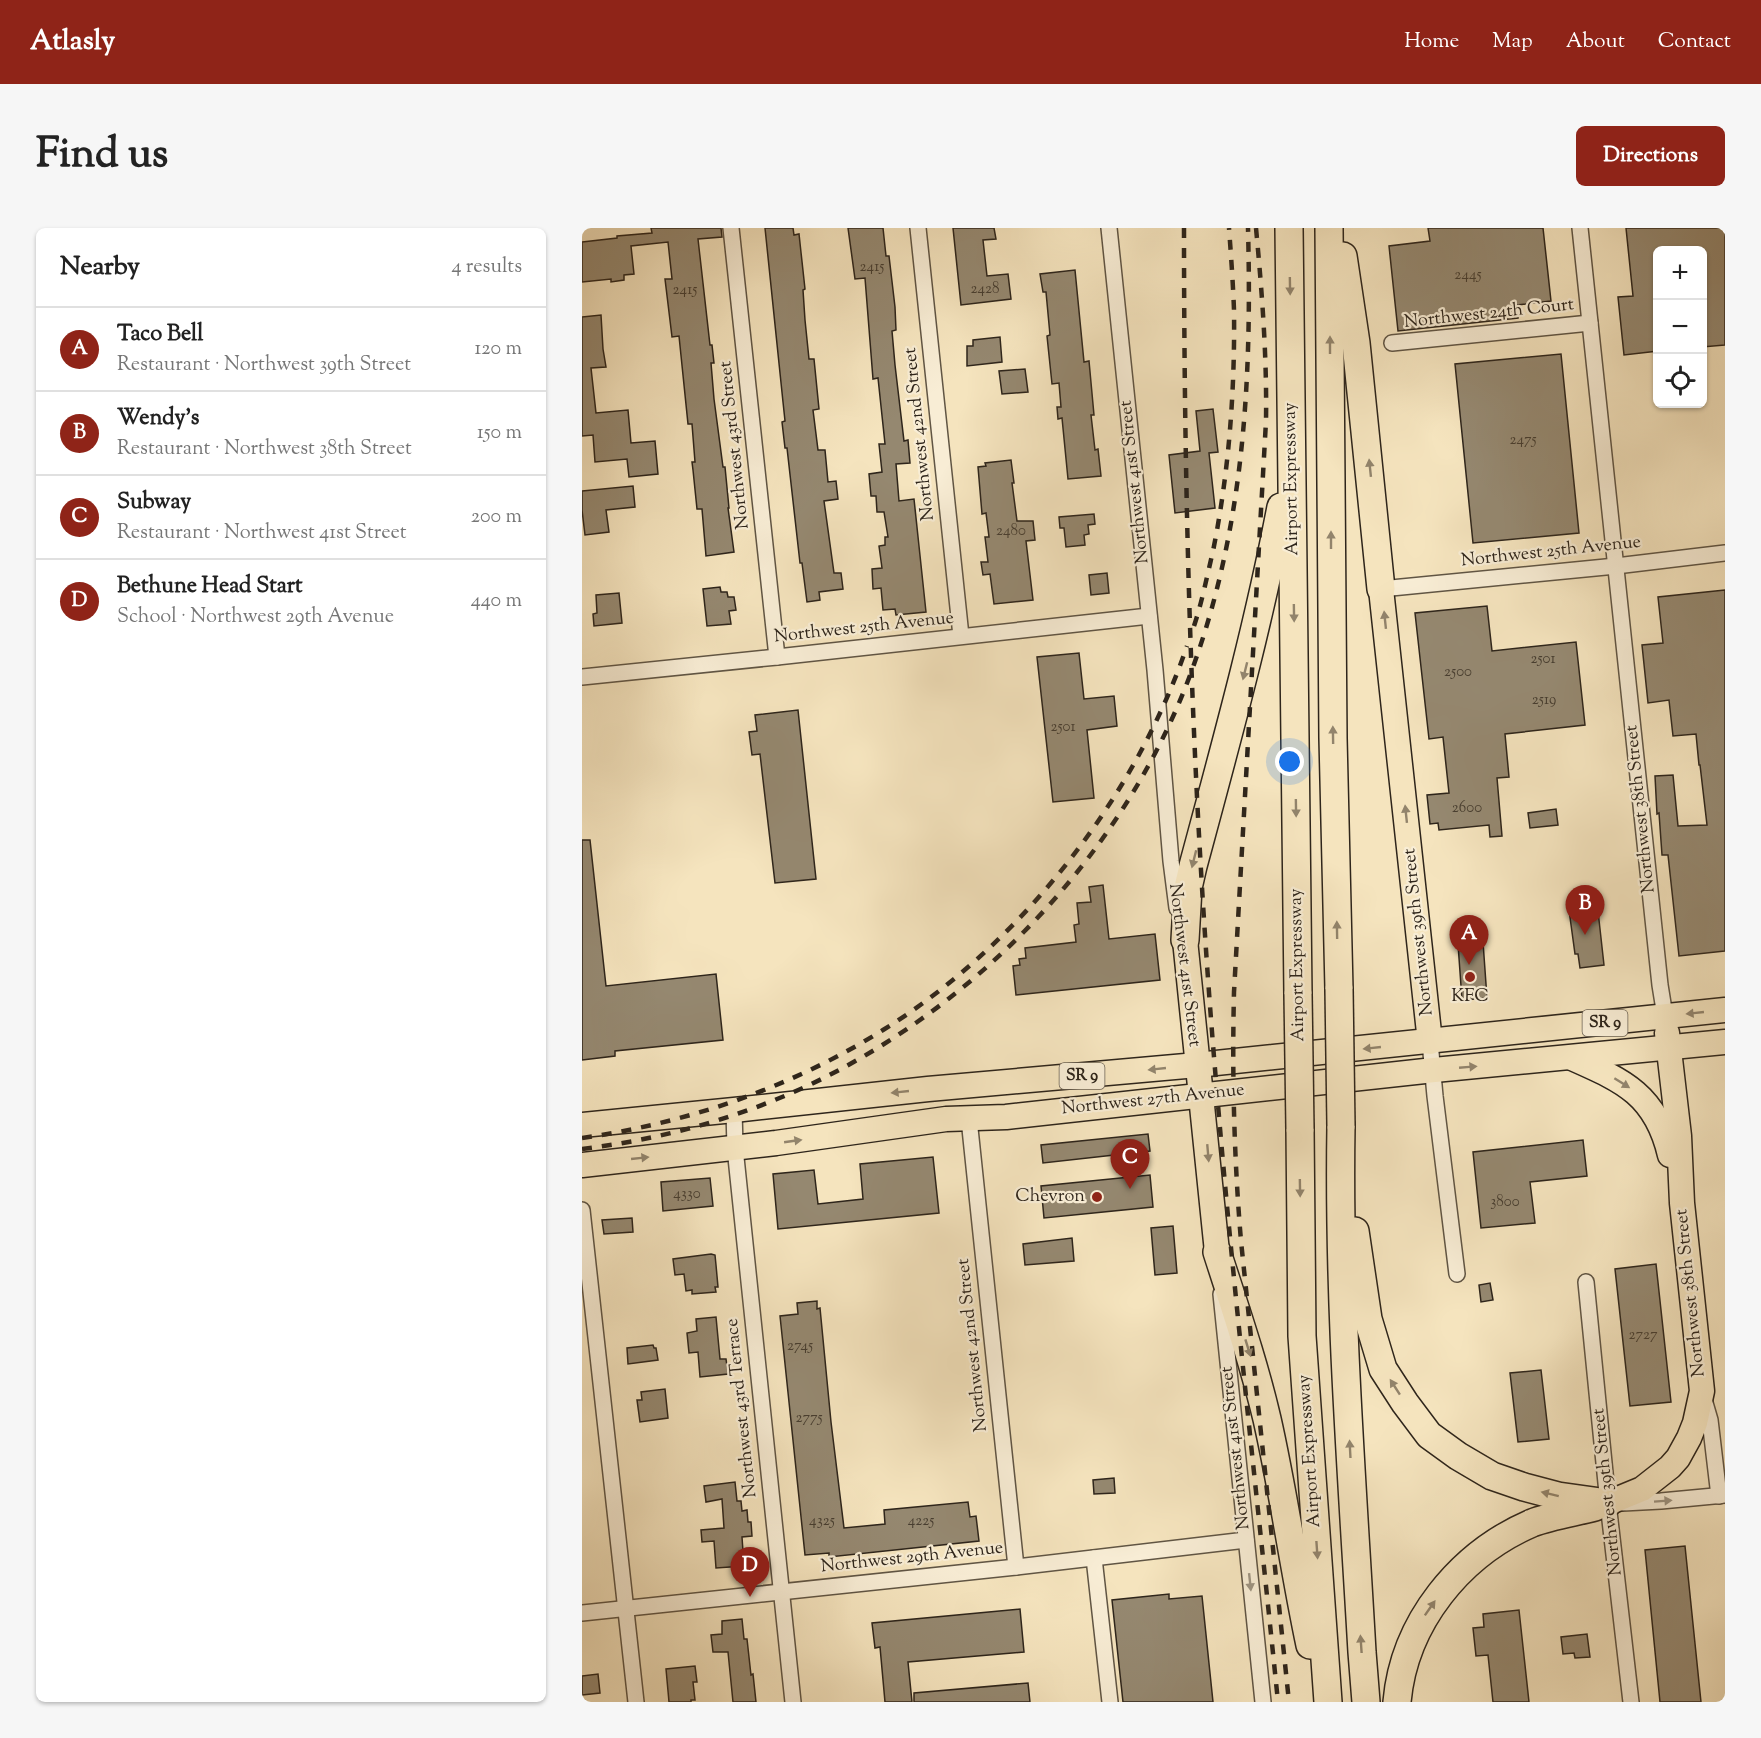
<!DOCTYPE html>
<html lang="en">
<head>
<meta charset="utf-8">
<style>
  :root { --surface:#fff; --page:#f6f6f6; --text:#222; --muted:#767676; --line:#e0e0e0; --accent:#8f2418 }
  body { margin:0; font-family:"Sorts Mill Goudy",serif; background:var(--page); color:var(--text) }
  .controls { position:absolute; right:18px; top:18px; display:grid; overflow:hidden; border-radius:9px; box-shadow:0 2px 4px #0004 }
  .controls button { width:54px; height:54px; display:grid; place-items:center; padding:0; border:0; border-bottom:2px solid var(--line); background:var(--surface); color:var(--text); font:30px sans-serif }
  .you { position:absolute; left:708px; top:534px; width:21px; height:21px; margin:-15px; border:4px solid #fff; border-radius:50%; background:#1a73e8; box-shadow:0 0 0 9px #1a73e833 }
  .badge { display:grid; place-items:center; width:39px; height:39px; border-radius:50%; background:var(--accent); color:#fff; font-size:20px; font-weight:700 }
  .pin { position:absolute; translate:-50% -50px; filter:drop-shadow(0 2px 3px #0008) }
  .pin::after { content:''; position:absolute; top:32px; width:21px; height:18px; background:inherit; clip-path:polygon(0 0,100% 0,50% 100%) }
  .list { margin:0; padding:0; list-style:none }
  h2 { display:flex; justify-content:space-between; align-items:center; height:78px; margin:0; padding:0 24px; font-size:26px }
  h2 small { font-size:20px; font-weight:400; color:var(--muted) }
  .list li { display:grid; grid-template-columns:39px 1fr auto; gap:18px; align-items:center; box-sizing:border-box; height:84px; padding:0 24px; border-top:2px solid var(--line) }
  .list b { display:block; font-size:22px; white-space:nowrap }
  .list p { margin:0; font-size:20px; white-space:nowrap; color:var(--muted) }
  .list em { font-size:20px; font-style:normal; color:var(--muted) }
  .icon { flex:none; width:33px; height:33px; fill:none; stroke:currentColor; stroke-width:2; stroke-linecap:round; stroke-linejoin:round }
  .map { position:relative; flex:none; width:1143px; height:1474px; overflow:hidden; border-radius:9px }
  header { display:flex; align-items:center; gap:36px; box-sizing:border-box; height:84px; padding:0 30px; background:var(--accent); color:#fff }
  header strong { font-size:28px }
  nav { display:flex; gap:33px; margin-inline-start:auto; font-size:21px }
  .intro { display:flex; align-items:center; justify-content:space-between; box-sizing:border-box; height:144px; padding:0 36px }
  h1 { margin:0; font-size:42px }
  .button { padding:15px 27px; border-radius:9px; background:var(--accent); color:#fff; font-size:21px; font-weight:700 }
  main { display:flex; gap:36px; padding:0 36px }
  aside { flex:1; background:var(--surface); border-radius:9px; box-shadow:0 2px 4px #0004 }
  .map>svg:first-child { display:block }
</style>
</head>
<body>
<header>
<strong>Atlasly</strong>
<nav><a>Home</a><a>Map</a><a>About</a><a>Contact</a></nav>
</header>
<div class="intro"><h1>Find us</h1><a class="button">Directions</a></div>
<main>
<aside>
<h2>Nearby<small>4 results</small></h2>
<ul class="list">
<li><span class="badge">A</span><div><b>Taco Bell</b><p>Restaurant · Northwest 39th Street</p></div><em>120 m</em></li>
<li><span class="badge">B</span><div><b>Wendy's</b><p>Restaurant · Northwest 38th Street</p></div><em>150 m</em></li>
<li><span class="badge">C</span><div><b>Subway</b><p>Restaurant · Northwest 41st Street</p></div><em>200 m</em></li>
<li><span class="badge">D</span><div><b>Bethune Head Start</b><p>School · Northwest 29th Avenue</p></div><em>440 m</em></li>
</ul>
</aside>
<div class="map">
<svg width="1143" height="1474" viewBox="0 0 1143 1474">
  <rect width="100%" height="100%" fill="#f5e4be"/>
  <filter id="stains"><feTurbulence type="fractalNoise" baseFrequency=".00333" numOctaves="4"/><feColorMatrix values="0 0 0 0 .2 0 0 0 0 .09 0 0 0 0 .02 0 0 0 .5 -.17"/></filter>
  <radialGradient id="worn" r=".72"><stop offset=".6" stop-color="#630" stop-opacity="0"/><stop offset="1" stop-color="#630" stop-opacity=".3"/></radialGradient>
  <g fill="#958870" stroke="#2e251b" stroke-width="1.5">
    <polygon points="69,0 139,0 140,9 116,11 128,117 130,117 132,135 129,135 132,171 141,239 143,239 147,280 146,280 152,324 124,328 120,281 115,281 111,242 110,234 113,234 110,196 106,196 97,108 90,109 83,51 90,51 86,14 49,18 52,46 42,47 42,52 29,54 29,51 0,54 0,14 35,10 35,8 70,5"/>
    <polygon points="183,0 211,0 212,7 217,6 223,61 221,62 223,92 227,131 232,131 237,181 231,182 236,222 243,222 246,254 254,253 256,271 242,273 252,345 259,345 261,361 237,364 238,372 225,374 220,335 218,335 205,220 203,220 200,194 203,193 201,174"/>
    <polygon points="266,0 301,0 304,28 307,28 313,79 314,102 310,103 313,137 322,213 326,212 328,235 314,236 317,273 332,271 344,384 314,387 313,381 301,382 299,360 291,361 290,341 300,340 297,318 303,317 303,309 306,309 302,284 295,284 294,268 289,268 287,246 300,244 297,216 303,216 296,150 291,151 283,50 273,51"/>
    <polygon points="371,0 412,0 414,11 401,12 405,48 426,46 429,71 379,77"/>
    <polygon points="846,0 961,0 969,73 935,77 936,90 816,103 807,18 848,13"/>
    <polygon points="1044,0 1143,0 1143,117 1120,119 1120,22 1076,22 1076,123 1042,127 1036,69 1051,68"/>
    <polygon points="493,42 502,134 507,133 512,187 509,187 513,222 516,221 519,248 486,251 480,190 476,191 475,179 479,179 477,155 470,156 465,108 468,107 464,64 461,64 458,46"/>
    <polygon points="19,87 21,121 24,139 9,140 14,185 46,182 49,215 73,213 76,246 47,249 45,231 13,234 11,207 0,208 0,89"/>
    <polygon points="418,109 420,134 385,138 385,118 391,118 391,112"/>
    <polygon points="979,126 997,305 891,315 873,136"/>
    <polygon points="443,141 446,164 420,166 417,143"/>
    <polygon points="631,181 636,224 627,225 633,280 593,285 587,227 618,223 614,183"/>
    <polygon points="429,232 432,255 430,255 435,293 451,293 453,312 444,313 451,372 412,376 408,346 401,347 399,334 406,334 403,309 407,309 404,285 400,286 396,239 404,238 403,235"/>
    <polygon points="51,258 53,279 24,282 27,304 3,307 0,282 0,263"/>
    <polygon points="512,286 513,296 506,297 507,306 502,307 503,317 484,319 482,300 478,300 477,289"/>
    <polygon points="525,345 527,365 509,367 507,347"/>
    <polygon points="138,359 139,364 145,364 146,369 152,369 154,382 147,383 149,396 125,398 121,361"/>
    <polygon points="1143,362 1143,723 1097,728 1086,627 1080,627 1077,585 1075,586 1073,548 1091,547 1096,598 1125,597 1118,537 1117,537 1114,506 1091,508 1087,472 1066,475 1060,417 1081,415 1076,369"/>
    <polygon points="37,365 40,395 12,398 11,386 15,385 14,367"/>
    <polygon points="905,378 910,423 994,414 1003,497 923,506 927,549 915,550 920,608 908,609 907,597 857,602 856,595 848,596 845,567 867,565 861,509 847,511 833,385"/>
    <polygon points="497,425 502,471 532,468 535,498 505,502 512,570 471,574 455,429"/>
    <polygon points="216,482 234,651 193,655 178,526 170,527 167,504 175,503 173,487"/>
    <polygon points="974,581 976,597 948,600 946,585"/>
    <polygon points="0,612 8,612 24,758 134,746 141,812 33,823 33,828 0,832"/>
    <polygon points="521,657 527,711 573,706 578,752 434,767 431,738 438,737 437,731 444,730 443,720 494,714 492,697 497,696 495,675 509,674 507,659"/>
    <polygon points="1015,674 1022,737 998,740 996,726 993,726 987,682 1004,680 1003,676"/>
    <polygon points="901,714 905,770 880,772 876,716"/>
    <polygon points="566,906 568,923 461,935 459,917"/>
    <polygon points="1001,912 1005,948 948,954 953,995 899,1000 891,924"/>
    <polygon points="351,929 357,985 196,1001 191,946 232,942 236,976 281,971 278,936"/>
    <polygon points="568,947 571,979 462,990 459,958"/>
    <polygon points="128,950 131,978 81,983 79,954"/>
    <polygon points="50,990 51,1004 22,1006 20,992"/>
    <polygon points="591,998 595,1045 573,1047 569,1000"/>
    <polygon points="490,1010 492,1033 443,1037 441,1016"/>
    <polygon points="129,1026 133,1027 134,1037 136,1059 133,1059 134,1064 110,1066 110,1062 104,1063 102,1046 93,1047 91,1031"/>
    <polygon points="1074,1036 1089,1174 1048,1178 1033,1041"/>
    <polygon points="908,1055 911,1072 899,1074 897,1057"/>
    <polygon points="235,1073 235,1081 238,1080 249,1194 262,1300 303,1296 302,1282 386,1274 388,1289 394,1288 397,1313 247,1329 247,1325 223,1327 198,1088 216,1086 215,1075"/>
    <polygon points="134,1089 138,1131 144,1131 146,1146 118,1149 116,1124 107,1125 105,1105 115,1103 114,1091"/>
    <polygon points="71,1117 72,1120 74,1120 76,1132 46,1136 45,1120"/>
    <polygon points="959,1142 967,1211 936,1214 928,1145"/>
    <polygon points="83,1161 86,1190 58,1194 55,1172 60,1172 59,1164"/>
    <polygon points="532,1250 533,1265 512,1266 511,1252"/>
    <polygon points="153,1254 155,1273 159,1273 160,1283 165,1282 166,1294 169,1294 170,1308 160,1309 162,1338 134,1340 132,1313 120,1314 119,1302 142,1300 140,1271 124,1274 122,1258"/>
    <polygon points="1103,1318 1119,1474 1078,1474 1063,1322"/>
    <polygon points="587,1366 587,1371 620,1368 631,1474 541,1474 530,1372"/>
    <polygon points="438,1381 442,1424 326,1434 330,1474 303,1474 298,1419 293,1420 290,1395"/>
    <polygon points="937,1382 947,1474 911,1474 906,1427 894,1428 891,1400 902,1399 901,1386"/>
    <polygon points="160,1391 162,1411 165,1411 169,1447 171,1446 174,1474 151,1474 146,1424 131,1424 129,1407 140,1406 140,1393"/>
    <polygon points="1005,1406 1008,1429 993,1430 992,1425 981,1426 979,1409"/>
    <polygon points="113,1438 115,1454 111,1454 113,1472 109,1472 109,1474 87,1474 84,1441"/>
    <polygon points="16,1446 18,1465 0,1467 0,1448"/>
    <polygon points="446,1455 448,1474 332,1474 332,1465"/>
  </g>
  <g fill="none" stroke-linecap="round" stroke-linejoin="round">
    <defs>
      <g id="street">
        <polyline points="149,0 195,429"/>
        <polyline points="336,0 379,408"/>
        <polyline points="527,0 573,442 589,633 595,680"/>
        <polyline points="998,0 1078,757 1083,788"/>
        <polyline points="810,115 1008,95"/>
        <polyline points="799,361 1034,338 1143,325"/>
        <polyline points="0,449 195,429 567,388"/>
        <polyline points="848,814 853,868 875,1046"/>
        <polyline points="152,882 153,920 211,1474"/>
        <polyline points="387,891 434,1339"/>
        <polyline points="0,982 54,1474"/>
        <polyline points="1004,1054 1026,1275 1049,1474"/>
        <polyline points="639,1066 681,1474"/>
        <polyline points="1121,1168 1128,1192 1137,1268"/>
        <polyline points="1041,1275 1079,1273 1143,1267"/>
        <polyline points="512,1330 528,1474"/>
        <polyline points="0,1385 434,1339 664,1312"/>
      </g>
      <g id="primary">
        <polyline points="799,361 848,814"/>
        <path d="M603 712C613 816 625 920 635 1024"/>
        <path d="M990 830C1042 853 1074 867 1088 927"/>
        <polyline points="0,897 152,882 346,861 615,837 1143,782"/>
        <polyline points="0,937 194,915 364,891 424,889 852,842 1143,814"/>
        <polyline points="1026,1275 1060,1261 1088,1239 1096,1230 1107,1210 1113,1195 1120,1163 1100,975 1097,908 1085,805"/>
      </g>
      <g id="highway">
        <polyline points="707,0 716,766"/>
        <polyline points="747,0 751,510 757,761"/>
        <polyline points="761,28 774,115 799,361"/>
        <path d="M603 712 606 660 611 638C643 519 676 400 699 279"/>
        <path d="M759 898C756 1074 770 1249 780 1424L784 1474"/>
        <polyline points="718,901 720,1108 746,1474"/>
        <polyline points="773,1003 786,1091 801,1141 823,1175 847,1207 876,1228 910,1248 942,1259 976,1268 1026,1275"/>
        <path d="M635 1024C653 1080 672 1135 685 1191 702 1266 712 1342 728 1417"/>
        <path d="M815 1474C822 1394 878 1326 950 1295 968 1288 994 1284 1013 1279"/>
      </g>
    </defs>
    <use href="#street" stroke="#605544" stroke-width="18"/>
    <use href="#primary" stroke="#2e251b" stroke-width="27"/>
    <use href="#highway" stroke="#2e251b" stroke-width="30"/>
    <use href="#street" stroke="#f8edd5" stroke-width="15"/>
    <use href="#primary" stroke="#f5e4be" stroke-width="24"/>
    <use href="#highway" stroke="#f5e4be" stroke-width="27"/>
    <g stroke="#2e251b" stroke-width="4.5" stroke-dasharray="10 10" stroke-linecap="butt">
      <path d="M602 0C602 285 610 570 634 853 651 1060 675 1267 696 1474"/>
      <path d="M674 0C680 64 685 129 684 193L652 764C650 847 652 930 659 1013L707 1474"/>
      <path d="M612 398C620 374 625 348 631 323 647 244 653 162 652 82 651 55 649 27 647 0"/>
      <path d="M0 910C106 895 210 859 301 802 438 717 553 571 605 418"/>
      <path d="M0 921C90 910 179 884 259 841 415 757 544 616 607 450 662 304 670 154 666 0"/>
    </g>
    <defs>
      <g id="highway-bridge">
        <polyline points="757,761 759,898"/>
        <polyline points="716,766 718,901"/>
      </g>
    </defs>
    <use href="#highway-bridge" stroke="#2e251b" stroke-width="30" stroke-linecap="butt"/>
    <use href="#highway-bridge" stroke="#f5e4be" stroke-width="27"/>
  </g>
  <defs><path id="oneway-solid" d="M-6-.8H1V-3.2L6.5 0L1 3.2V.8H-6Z" transform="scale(1.5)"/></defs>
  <g fill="#92846c">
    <use href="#oneway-solid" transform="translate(708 58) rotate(89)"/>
    <use href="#oneway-solid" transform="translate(748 117) rotate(-90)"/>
    <use href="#oneway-solid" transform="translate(788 240) rotate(-96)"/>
    <use href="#oneway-solid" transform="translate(749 312) rotate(-90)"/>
    <use href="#oneway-solid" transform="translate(712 385) rotate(89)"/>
    <use href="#oneway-solid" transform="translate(803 392) rotate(-96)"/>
    <use href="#oneway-solid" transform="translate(663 443) rotate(104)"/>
    <use href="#oneway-solid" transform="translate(751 507) rotate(-91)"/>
    <use href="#oneway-solid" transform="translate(714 580) rotate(89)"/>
    <use href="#oneway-solid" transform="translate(824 586) rotate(-96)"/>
    <use href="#oneway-solid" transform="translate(612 631) rotate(104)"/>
    <use href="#oneway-solid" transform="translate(755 702) rotate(-91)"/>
    <use href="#oneway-solid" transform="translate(1113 785) rotate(174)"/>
    <use href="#oneway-solid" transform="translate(790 820) rotate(174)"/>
    <use href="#oneway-solid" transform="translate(886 839) rotate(-5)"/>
    <use href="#oneway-solid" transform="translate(575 841) rotate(174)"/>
    <use href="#oneway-solid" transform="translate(1040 855) rotate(32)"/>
    <use href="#oneway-solid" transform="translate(318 864) rotate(174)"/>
    <use href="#oneway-solid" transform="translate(211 913) rotate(-8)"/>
    <use href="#oneway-solid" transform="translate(626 925) rotate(85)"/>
    <use href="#oneway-solid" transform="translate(58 930) rotate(-6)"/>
    <use href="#oneway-solid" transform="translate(718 960) rotate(89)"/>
    <use href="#oneway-solid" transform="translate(666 1120) rotate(73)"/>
    <use href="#oneway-solid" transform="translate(813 1159) rotate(-123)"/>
    <use href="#oneway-solid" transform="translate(768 1221) rotate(-93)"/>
    <use href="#oneway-solid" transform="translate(968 1266) rotate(-166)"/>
    <use href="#oneway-solid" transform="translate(735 1322) rotate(86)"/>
    <use href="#oneway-solid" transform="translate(848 1380) rotate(-55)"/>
    <use href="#oneway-solid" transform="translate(779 1416) rotate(-94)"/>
  </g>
  <g fill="#9d9381">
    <use href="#oneway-solid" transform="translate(1081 1273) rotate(-4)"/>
    <use href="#oneway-solid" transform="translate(668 1354) rotate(84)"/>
  </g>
  <g fill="#8f2418" stroke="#f8edd5" stroke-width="2">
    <circle cx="888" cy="749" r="6"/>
    <circle cx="515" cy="969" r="6"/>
  </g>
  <g text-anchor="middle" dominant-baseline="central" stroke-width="4.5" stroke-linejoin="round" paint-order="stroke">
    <g font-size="15" fill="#483e30">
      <text x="290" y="39">2415</text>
      <text x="886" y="47">2445</text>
      <text x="403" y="61">2428</text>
      <text x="103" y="62">2415</text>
      <text x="941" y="212">2475</text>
      <text x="429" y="303">2480</text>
      <text x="961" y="431">2501</text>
      <text x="876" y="444">2500</text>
      <text x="962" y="472">2519</text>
      <text x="481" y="499">2501</text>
      <text x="885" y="580">2600</text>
      <text x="105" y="966">4330</text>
      <text x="923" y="974">3800</text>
      <text x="1061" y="1107">2727</text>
      <text x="218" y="1118">2745</text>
      <text x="227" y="1190">2775</text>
      <text x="240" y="1293">4325</text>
      <text x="339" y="1293">4225</text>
    </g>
    <g fill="#f8edd5" stroke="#6b6153" stroke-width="1.5">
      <rect x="1000.5" y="782" width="45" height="26" rx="4.5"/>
      <rect x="477.5" y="835" width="45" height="26" rx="4.5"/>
    </g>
    <g font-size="16" font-weight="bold" fill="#2e251b">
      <text x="1023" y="795">SR 9</text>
      <text x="500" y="848">SR 9</text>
    </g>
    <g font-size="18" fill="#2e251b" stroke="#f8edd5">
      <text transform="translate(907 86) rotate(-6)">Northwest 24th Court</text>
      <text transform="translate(338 206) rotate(-96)">Northwest 42nd Street</text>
      <text transform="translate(153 217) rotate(-96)">Northwest 43rd Street</text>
      <text transform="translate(710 251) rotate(-91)">Airport Expressway</text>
      <text transform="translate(553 254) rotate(-96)">Northwest 41st Street</text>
      <text transform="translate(969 324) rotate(-6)">Northwest 25th Avenue</text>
      <text transform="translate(282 400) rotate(-6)">Northwest 25th Avenue</text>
      <text transform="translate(1059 581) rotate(-96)">Northwest 38th Street</text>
      <text transform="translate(837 704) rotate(-96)">Northwest 39th Street</text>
      <text transform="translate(602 737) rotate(83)">Northwest 41st Street</text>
      <text transform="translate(716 737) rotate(-91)">Airport Expressway</text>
      <text transform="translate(571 872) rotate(-6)">Northwest 27th Avenue</text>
      <text transform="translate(1109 1065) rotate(-96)">Northwest 38th Street</text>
      <text transform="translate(391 1117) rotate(-96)">Northwest 42nd Street</text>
      <text transform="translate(160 1180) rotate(-96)">Northwest 43rd Terrace</text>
      <text transform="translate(654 1220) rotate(-96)">Northwest 41st Street</text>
      <text transform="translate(728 1223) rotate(-94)">Airport Expressway</text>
      <text transform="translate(1026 1264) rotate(-96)">Northwest 39th Street</text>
      <text transform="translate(330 1330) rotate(-6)">Northwest 29th Avenue</text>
    </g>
    <g font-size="18" fill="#2e251b" stroke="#f8edd5">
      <text x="888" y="769">KFC</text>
      <text x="503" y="969" text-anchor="end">Chevron</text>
    </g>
  </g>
  <rect width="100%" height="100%" filter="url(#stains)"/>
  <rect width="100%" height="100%" fill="url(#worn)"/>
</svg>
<div class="controls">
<button>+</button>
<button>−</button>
<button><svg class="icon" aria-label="locate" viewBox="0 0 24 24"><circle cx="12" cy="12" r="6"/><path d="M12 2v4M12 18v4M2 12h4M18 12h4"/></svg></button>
</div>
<div class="you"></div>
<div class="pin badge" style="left:887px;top:737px">A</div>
<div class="pin badge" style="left:1003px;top:707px">B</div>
<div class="pin badge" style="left:548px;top:961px">C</div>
<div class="pin badge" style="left:168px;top:1369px">D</div>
</div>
</main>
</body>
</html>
